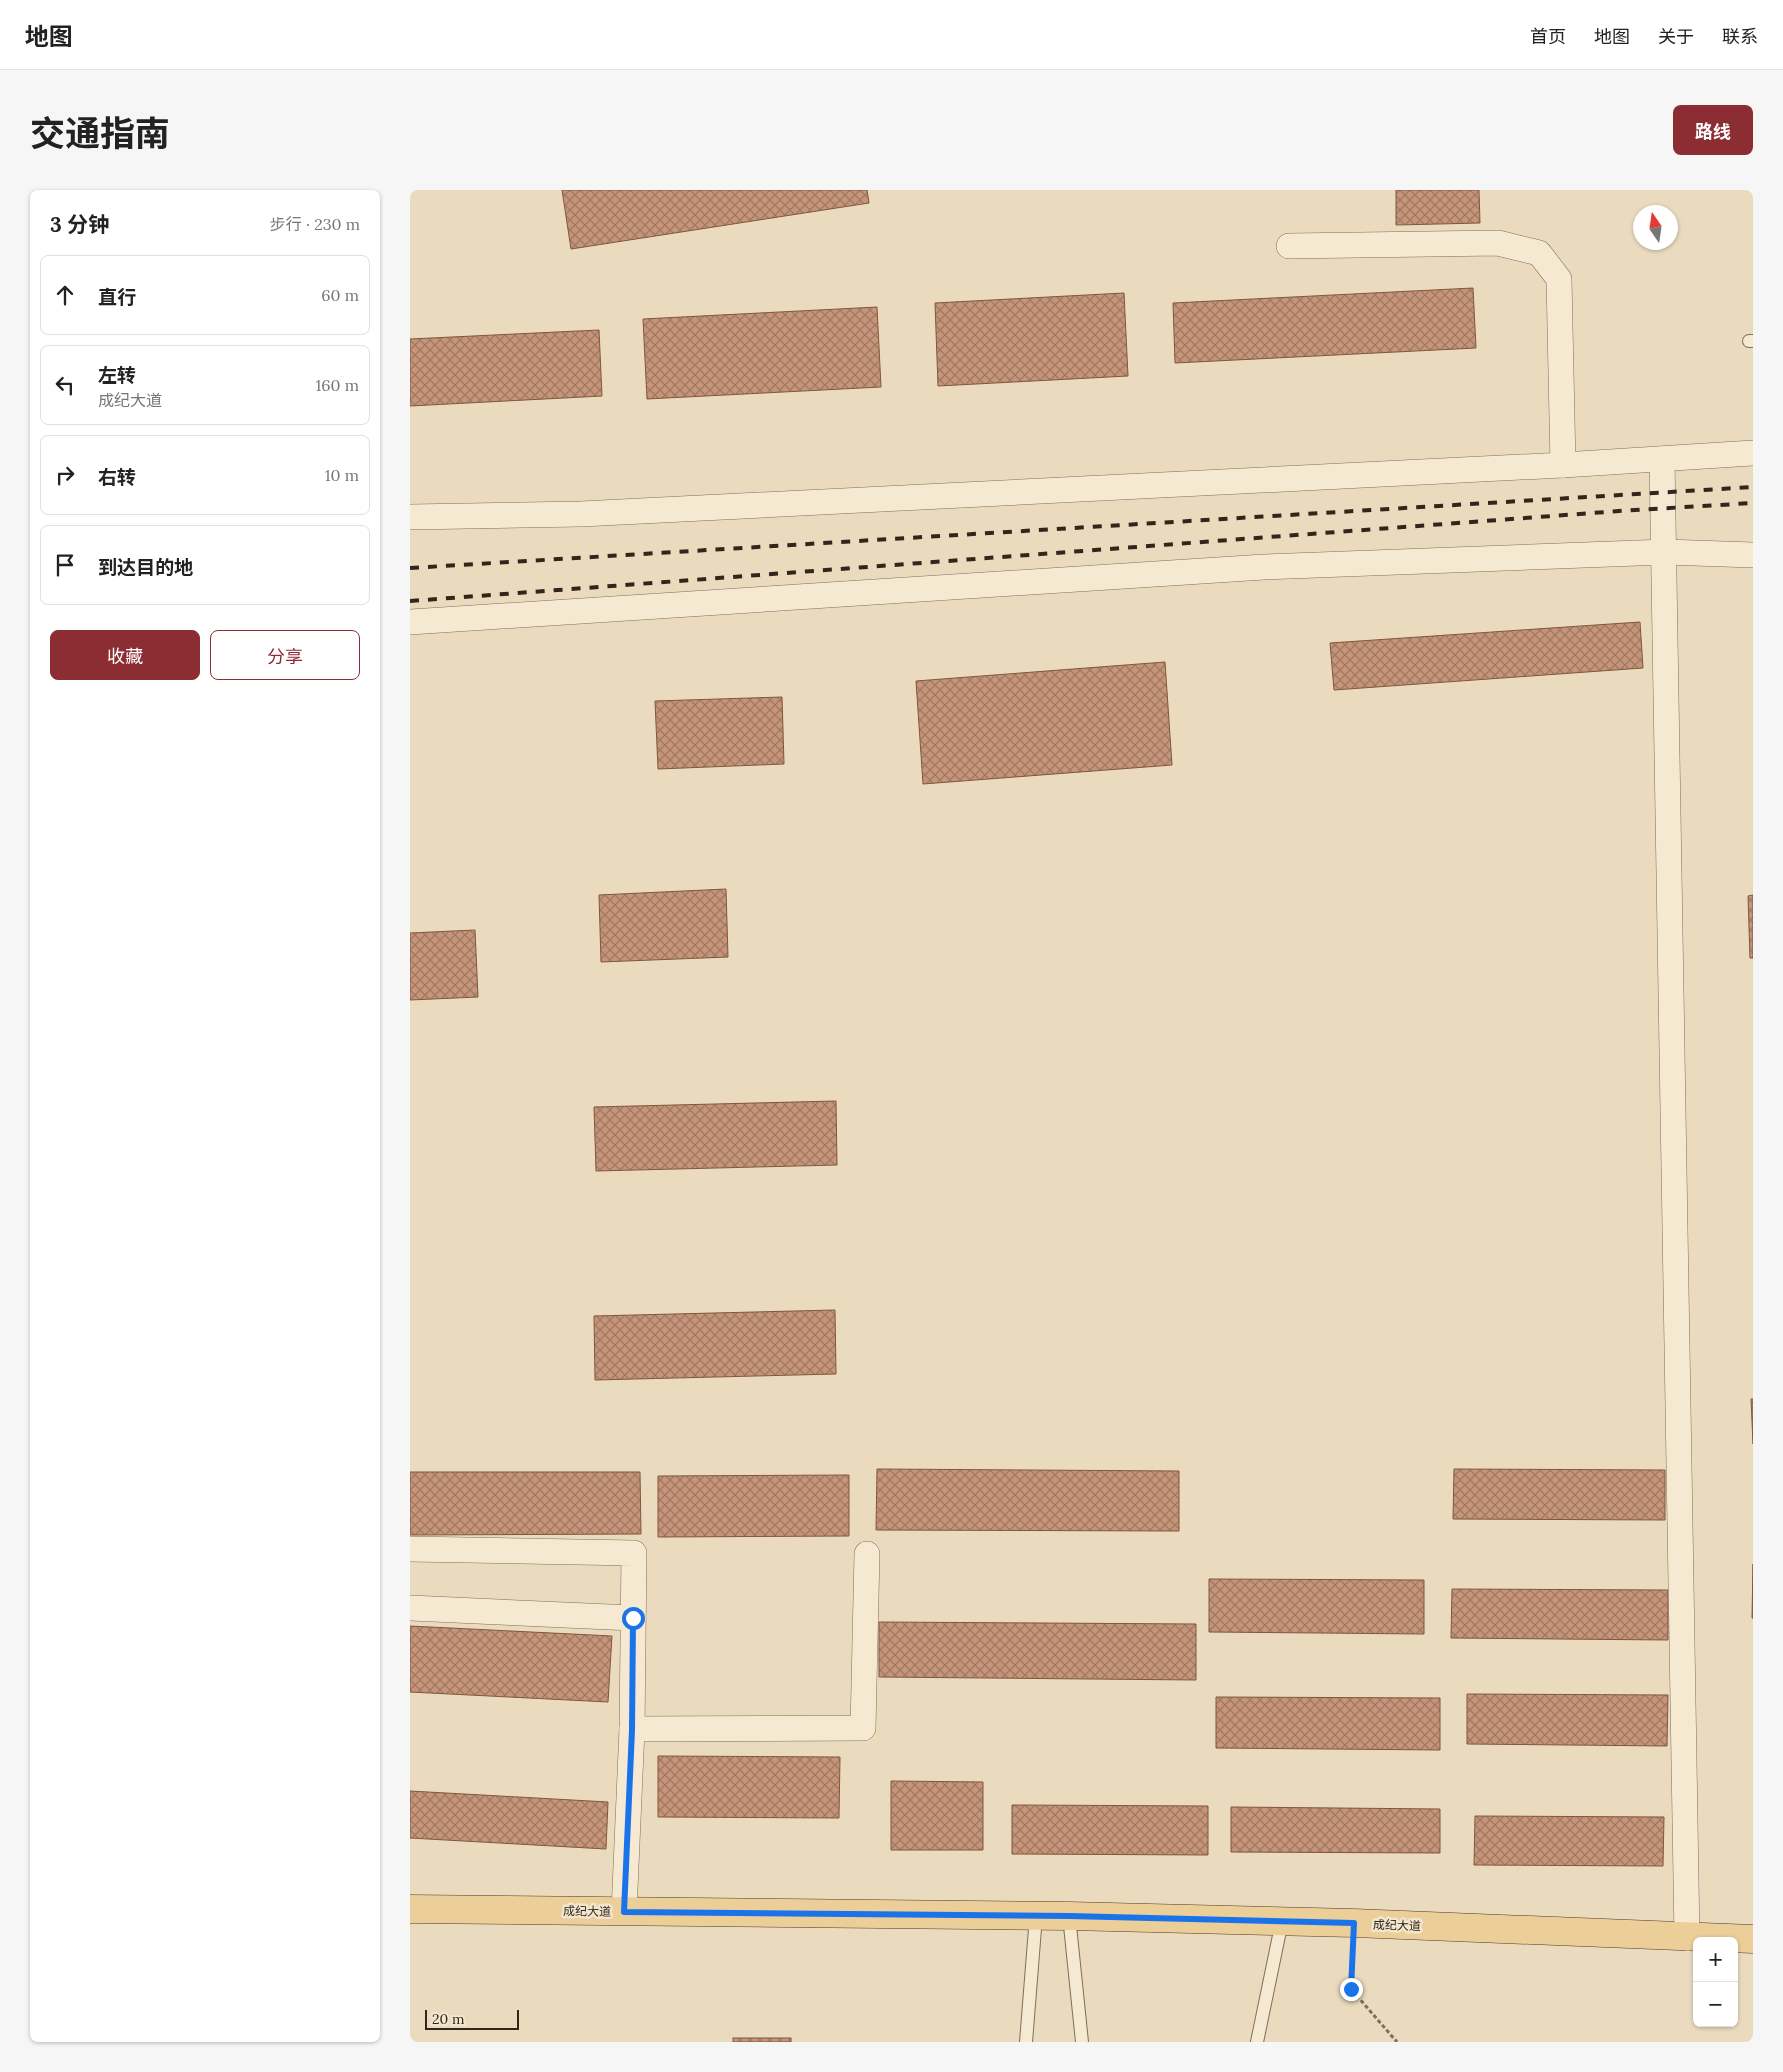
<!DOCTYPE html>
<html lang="zh">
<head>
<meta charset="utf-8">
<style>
  :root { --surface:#fff; --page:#f6f6f6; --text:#222; --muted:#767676; --line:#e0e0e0; --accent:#8c2d33 }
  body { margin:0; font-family:Lora,"Noto Sans SC",serif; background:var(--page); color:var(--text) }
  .controls { position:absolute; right:15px; bottom:15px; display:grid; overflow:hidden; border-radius:8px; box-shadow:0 1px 4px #0004 }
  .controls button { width:45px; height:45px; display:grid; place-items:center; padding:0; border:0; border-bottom:1px solid var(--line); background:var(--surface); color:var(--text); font:25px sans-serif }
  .compass { position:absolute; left:1223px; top:15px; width:45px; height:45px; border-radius:50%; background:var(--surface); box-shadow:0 1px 4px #0004; rotate:347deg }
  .scale { position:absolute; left:15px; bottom:12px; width:94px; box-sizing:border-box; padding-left:5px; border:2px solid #32261c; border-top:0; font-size:14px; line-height:18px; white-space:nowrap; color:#32261c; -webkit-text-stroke:4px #f2e6ce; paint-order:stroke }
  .stop { position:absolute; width:15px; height:15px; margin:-11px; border:4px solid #1a73e8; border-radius:50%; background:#fff }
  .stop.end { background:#1a73e8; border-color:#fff; box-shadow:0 1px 5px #0008 }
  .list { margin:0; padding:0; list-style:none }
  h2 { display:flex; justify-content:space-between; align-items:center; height:65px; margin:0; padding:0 20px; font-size:21px }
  h2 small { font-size:16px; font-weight:400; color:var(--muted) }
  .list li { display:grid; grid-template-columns:32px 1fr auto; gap:15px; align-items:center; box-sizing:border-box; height:80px; margin:0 10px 10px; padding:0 10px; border:1px solid var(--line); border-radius:8px }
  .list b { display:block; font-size:19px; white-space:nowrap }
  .list p { margin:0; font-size:16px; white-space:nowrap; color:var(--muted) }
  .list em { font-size:16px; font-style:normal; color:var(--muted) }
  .actions { display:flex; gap:10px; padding:15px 20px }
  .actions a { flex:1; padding:11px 0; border:1px solid var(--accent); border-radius:8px; text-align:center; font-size:18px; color:var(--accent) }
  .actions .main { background:var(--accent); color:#fff }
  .icon { flex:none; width:28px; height:28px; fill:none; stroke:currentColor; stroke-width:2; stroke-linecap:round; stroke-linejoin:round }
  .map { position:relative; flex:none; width:1343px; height:1852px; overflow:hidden; border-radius:8px }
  header { display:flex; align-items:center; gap:30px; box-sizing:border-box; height:70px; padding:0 25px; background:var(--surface); border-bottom:1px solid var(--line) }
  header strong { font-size:24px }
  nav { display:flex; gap:28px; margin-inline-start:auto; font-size:18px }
  .intro { display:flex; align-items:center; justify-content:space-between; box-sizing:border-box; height:120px; padding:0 30px }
  h1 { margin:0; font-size:35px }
  .button { padding:12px 22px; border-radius:8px; background:var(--accent); color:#fff; font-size:18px; font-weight:700 }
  main { display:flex; gap:30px; padding:0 30px }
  aside { flex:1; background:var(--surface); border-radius:8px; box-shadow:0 1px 4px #0004 }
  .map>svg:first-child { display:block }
</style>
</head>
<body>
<header>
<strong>地图</strong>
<nav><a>首页</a><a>地图</a><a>关于</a><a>联系</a></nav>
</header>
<div class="intro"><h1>交通指南</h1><a class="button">路线</a></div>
<main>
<aside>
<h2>3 分钟<small>步行 · 230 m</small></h2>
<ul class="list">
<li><svg class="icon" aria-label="ahead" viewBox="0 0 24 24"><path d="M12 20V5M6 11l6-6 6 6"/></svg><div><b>直行</b></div><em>60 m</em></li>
<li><svg class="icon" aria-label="left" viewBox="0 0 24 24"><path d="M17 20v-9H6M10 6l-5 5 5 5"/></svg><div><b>左转</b><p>成纪大道</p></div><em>160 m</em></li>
<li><svg class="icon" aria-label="right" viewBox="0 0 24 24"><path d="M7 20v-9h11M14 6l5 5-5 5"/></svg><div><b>右转</b></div><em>10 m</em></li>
<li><svg class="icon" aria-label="arrive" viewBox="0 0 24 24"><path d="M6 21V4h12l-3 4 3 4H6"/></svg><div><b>到达目的地</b></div></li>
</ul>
<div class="actions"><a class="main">收藏</a><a>分享</a></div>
</aside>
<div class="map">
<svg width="1343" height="1852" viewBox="0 0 1343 1852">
  <defs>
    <pattern id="building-cross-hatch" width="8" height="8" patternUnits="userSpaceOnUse" patternTransform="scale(1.25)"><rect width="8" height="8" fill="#c69478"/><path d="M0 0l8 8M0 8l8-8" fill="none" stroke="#a17962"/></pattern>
  </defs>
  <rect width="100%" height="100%" fill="#eadbbf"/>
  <g fill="url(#building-cross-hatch)" stroke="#7f5641">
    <polygon points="152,0 457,0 459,13 161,59"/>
    <polygon points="986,0 1069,0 1070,33 986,35"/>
    <polygon points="1063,98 1066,158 765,173 763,113"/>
    <polygon points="714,103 718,186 528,196 525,113"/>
    <polygon points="467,117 471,197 237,209 233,129"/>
    <polygon points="189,140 192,206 0,216 0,149"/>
    <polygon points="1230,432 1233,478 924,500 920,453"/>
    <polygon points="755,472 762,575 513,594 506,491"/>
    <polygon points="372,507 374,574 248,579 245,511"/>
    <polygon points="316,699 318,767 191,772 189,705"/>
    <polygon points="1343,705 1343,768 1340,768 1338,706"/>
    <polygon points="65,740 68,807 0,810 0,743"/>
    <polygon points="426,911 427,975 186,981 184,917"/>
    <polygon points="425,1120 426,1184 185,1190 184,1126"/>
    <polygon points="1341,1209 1343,1209 1343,1254"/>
    <polygon points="467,1279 769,1281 769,1341 466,1340"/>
    <polygon points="1044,1279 1255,1280 1255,1330 1043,1329"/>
    <polygon points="0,1282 230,1282 231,1344 0,1345"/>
    <polygon points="439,1285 439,1346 248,1347 248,1286"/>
    <polygon points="1343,1374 1343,1428 1342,1428"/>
    <polygon points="799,1389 1014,1390 1014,1444 799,1442"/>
    <polygon points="1042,1399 1258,1400 1258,1450 1041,1448"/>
    <polygon points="469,1432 786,1434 786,1490 469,1487"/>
    <polygon points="0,1436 202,1446 198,1512 0,1502"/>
    <polygon points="1057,1504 1258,1505 1257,1556 1057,1554"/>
    <polygon points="806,1507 1030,1508 1030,1560 806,1558"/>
    <polygon points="248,1566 430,1567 429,1628 248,1627"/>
    <polygon points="481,1591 573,1592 573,1660 481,1660"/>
    <polygon points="0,1601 198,1612 196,1659 0,1648"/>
    <polygon points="602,1615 798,1616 798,1665 602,1664"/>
    <polygon points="821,1617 1030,1619 1030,1663 821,1662"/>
    <polygon points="1065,1626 1254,1627 1253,1676 1064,1675"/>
    <rect x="323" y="1848" width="58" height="4"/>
  </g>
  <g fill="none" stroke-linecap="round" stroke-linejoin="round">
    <defs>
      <g id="service">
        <polyline points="1339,151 1343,151"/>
        <polyline points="659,1726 672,1852"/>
        <polyline points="616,1852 626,1726"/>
        <polyline points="847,1852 872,1731"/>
      </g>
      <g id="minor">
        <polyline points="879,56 1088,53 1129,63 1149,89 1153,275"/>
        <polyline points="1252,269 1277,1748"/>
        <polyline points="0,327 171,324 1153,275 1343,263"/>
        <polyline points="0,432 854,377 1255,362 1343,365"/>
        <polyline points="0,1359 224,1363 222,1539 214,1722"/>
        <polyline points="0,1418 223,1428"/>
        <polyline points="222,1539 453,1538 457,1364"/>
      </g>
      <polyline id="primary" points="0,1719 659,1726 944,1733 1343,1749"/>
    </defs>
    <use href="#service" stroke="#816d59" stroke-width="14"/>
    <use href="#minor" stroke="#816d59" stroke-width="26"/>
    <use href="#primary" stroke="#4f3b2d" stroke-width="29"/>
    <polyline stroke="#816d59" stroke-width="3" stroke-dasharray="4 2.5" stroke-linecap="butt" points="942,1762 941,1799 987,1852"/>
    <use href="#service" stroke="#f6e9d2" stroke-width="12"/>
    <use href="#minor" stroke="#f6e9d2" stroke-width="25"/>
    <use href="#primary" stroke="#ecce99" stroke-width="28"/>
    <g stroke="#32261c" stroke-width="4" stroke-dasharray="9 9" stroke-linecap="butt">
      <polyline points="0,378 1343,297"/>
      <polyline points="0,411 1209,321 1343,313"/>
    </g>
  </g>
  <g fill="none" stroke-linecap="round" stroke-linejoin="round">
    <polyline stroke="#1a73e8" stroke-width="6" points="223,1428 222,1540 214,1722 659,1726 944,1733 941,1799"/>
  </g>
  <g text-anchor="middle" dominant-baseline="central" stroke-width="5" stroke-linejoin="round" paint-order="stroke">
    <g font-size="12" fill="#32261c" stroke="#f2e6ce">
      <text transform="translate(177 1721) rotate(1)">成纪大道</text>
      <text transform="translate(987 1735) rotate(2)">成纪大道</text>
    </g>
  </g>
</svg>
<div class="controls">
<button>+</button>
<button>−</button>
</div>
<svg class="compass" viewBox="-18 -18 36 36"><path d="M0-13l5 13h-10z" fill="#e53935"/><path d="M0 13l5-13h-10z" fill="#767676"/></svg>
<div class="scale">20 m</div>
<div class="stop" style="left:223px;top:1428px"></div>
<div class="stop end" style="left:941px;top:1799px"></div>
</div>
</main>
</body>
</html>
